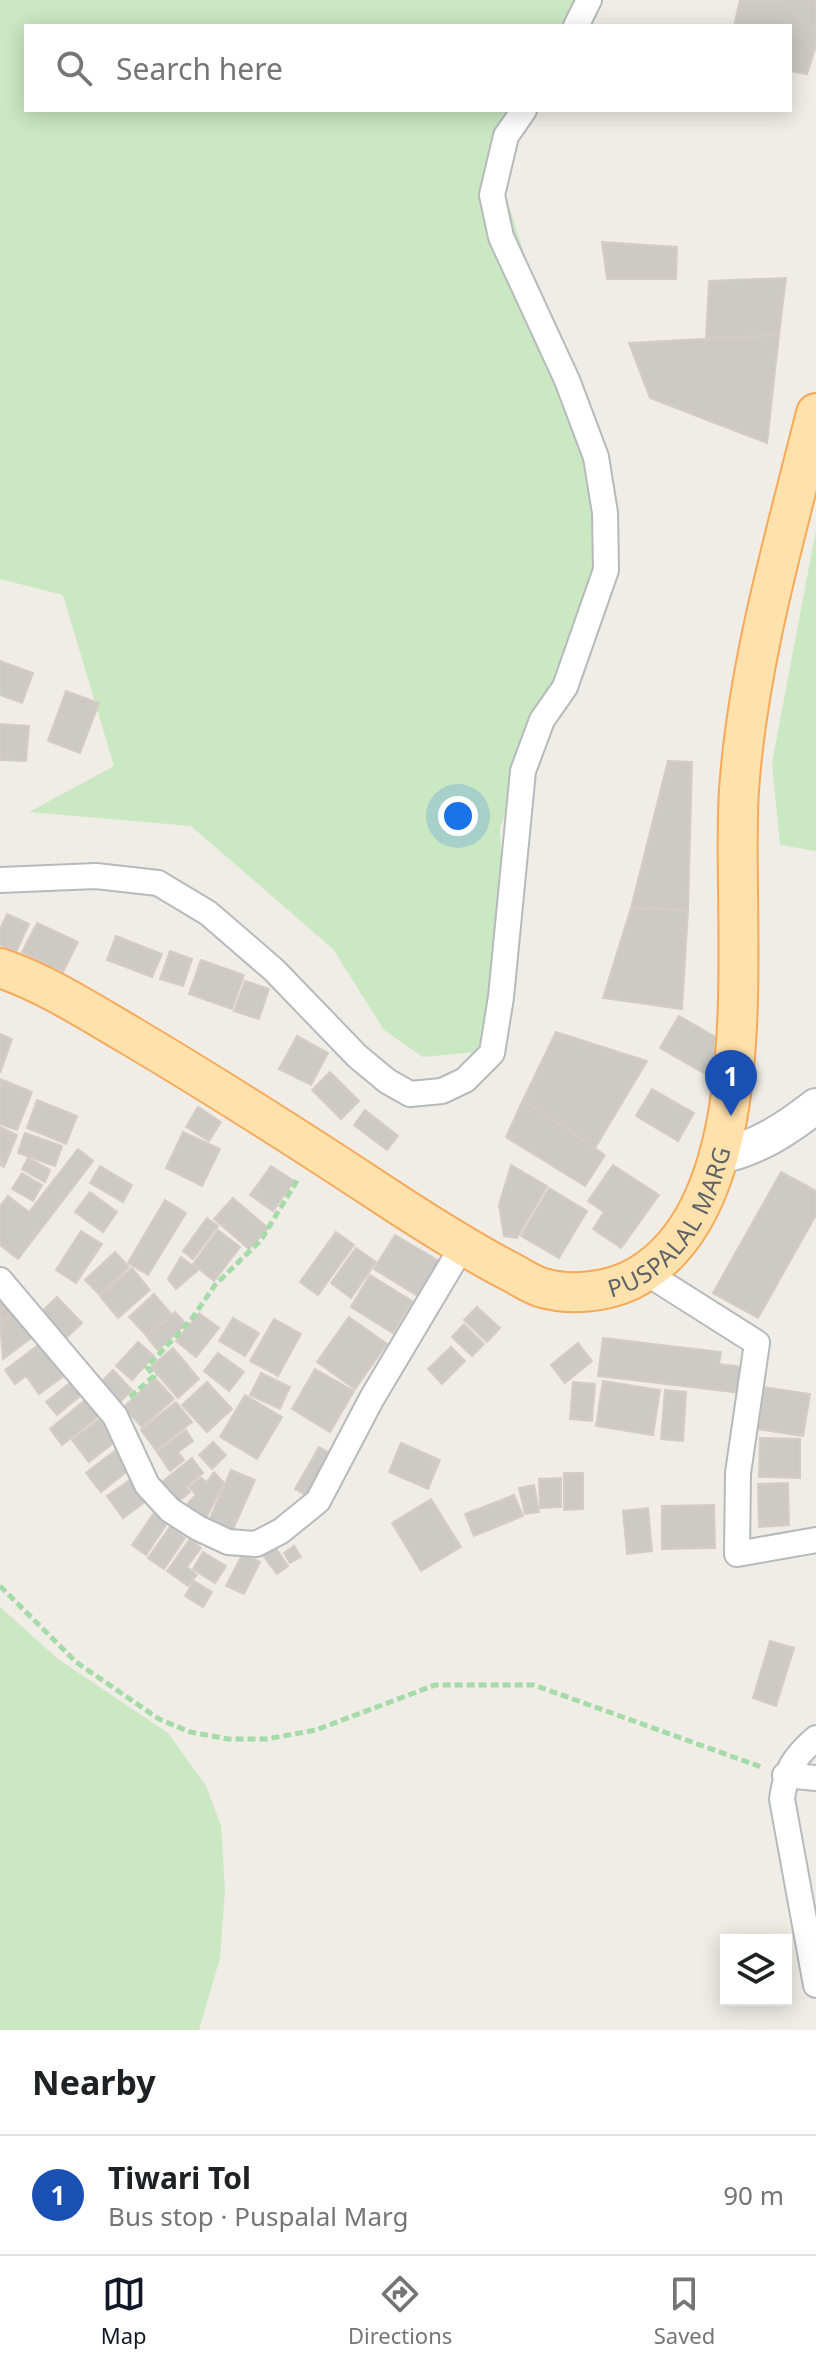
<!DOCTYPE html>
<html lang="en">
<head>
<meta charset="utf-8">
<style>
  :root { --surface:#fff; --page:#f2f2f2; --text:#202124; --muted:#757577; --line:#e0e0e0; --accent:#111827 }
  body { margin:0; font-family:"Noto Sans",sans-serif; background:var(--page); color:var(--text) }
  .controls { position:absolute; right:24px; bottom:24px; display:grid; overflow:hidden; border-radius:0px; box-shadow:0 4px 20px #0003 }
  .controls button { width:72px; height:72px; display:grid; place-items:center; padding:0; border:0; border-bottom:2px solid var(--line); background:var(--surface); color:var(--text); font:40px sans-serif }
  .you { position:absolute; left:458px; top:816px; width:28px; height:28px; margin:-20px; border:6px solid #fff; border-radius:50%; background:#1a73e8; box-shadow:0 0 0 12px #1a73e833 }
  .badge { display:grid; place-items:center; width:52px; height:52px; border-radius:50%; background:var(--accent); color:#fff; font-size:26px; font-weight:700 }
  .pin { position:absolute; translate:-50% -66px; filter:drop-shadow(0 2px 4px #0008) }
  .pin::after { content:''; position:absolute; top:42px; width:28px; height:24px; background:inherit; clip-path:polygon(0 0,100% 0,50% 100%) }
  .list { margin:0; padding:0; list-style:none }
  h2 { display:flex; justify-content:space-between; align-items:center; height:104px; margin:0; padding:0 32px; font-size:34px }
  h2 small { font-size:26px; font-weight:400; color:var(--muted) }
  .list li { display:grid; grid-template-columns:52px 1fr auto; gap:24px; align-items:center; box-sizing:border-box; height:120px; padding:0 32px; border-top:2px solid var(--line) }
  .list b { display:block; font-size:30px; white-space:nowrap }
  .list p { margin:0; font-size:26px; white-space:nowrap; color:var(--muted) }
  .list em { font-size:26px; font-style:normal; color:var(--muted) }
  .icon { flex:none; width:44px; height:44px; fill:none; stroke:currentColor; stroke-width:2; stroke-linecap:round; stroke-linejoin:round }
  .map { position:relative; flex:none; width:816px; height:2030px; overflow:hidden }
  .search { position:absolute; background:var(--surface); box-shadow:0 4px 20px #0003; left:24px; right:24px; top:24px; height:88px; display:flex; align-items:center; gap:20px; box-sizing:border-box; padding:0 28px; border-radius:0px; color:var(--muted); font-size:30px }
  .sheet { height:224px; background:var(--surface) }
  nav { display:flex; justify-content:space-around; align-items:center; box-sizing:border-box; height:112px; border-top:2px solid var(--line); background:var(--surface); font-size:22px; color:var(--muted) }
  nav a { display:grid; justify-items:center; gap:4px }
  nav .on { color:var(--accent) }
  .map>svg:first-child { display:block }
</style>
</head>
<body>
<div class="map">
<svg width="816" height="2030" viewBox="0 0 816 2030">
  <rect width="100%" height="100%" fill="#f0ece6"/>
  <g fill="#cae8c2">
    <polygon points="0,0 576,0 564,26 26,26 26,110 527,110 499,174 617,550 500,827 508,992 475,1052 423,1057 384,1030 333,949 191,826 29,812 114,766 63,595 0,579"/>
    <polygon points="816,530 816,851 780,845 772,763"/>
    <polygon points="0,1607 58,1659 168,1733 206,1786 221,1826 225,1890 220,1958 199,2030 0,2030"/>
  </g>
  <g fill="#cdc9c5" stroke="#d5ccc4" stroke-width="2">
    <polygon points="740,0 816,0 816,46 807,74 790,71 790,26 734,26"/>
    <polygon points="602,242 677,247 676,279 607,279"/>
    <polygon points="786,278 779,335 706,339 709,281"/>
    <polygon points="779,335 767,443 650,398 629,343"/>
    <polygon points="0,661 33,673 22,703 0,695"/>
    <polygon points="66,691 99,703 80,753 48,741"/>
    <polygon points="0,724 29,726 26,761 0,760"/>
    <polygon points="668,761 692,762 688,910 631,908"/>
    <polygon points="631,908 688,910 682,1009 603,998"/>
    <polygon points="7,914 29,924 16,952 0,945 0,929"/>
    <polygon points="37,923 78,942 63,972 22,952"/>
    <polygon points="116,936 162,954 152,977 107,960"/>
    <polygon points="170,951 192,959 183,986 160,979"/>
    <polygon points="201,960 244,975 232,1009 189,994"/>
    <polygon points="245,981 269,989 259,1019 234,1011"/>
    <polygon points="679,1016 731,1046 712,1078 660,1048"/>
    <polygon points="556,1032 647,1061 595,1148 523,1100"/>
    <polygon points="0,1034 12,1039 0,1073"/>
    <polygon points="297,1036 328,1053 311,1085 279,1069"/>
    <polygon points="330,1072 359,1101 341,1119 312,1090"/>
    <polygon points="0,1079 32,1092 17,1130 0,1124"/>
    <polygon points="652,1089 694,1113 678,1141 636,1116"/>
    <polygon points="37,1100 77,1116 66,1144 27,1128"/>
    <polygon points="523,1100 605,1155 585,1186 506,1137"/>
    <polygon points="198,1107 221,1122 209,1141 186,1127"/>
    <polygon points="365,1110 398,1136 387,1150 354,1125"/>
    <polygon points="0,1127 17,1135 4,1167 0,1165"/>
    <polygon points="183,1132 220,1149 202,1186 166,1168"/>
    <polygon points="25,1133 62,1146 55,1166 18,1153"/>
    <polygon points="78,1149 93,1161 18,1259 0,1245 0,1206 8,1196 29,1212"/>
    <polygon points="28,1158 50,1170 45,1182 22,1169"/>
    <polygon points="511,1165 547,1186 517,1238 504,1236 499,1205"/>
    <polygon points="613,1165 659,1195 621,1248 593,1229 604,1212 588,1201"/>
    <polygon points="100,1166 132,1185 123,1202 90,1183"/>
    <polygon points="271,1166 294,1181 273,1211 250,1195"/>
    <polygon points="781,1172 816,1191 816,1215 758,1318 713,1293"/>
    <polygon points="22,1173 42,1185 33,1201 12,1189"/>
    <polygon points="549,1188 587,1211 559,1258 521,1236"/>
    <polygon points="90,1192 117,1212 103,1232 75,1212"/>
    <polygon points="233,1198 268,1228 249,1249 214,1219"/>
    <polygon points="165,1200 186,1213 148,1275 128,1263"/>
    <polygon points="207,1218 218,1226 193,1259 183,1251"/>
    <polygon points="218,1230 240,1247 214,1281 193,1264"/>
    <polygon points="81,1231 102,1244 76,1283 56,1270"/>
    <polygon points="336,1232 354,1245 318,1295 300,1282"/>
    <polygon points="395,1235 439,1261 418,1296 374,1269"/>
    <polygon points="356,1248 376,1262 351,1298 331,1283"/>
    <polygon points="115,1252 129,1267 100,1295 85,1280"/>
    <polygon points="181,1257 198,1270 176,1289 168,1279"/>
    <polygon points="132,1268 150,1290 118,1318 100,1296"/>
    <polygon points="370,1275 412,1301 393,1333 351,1307"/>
    <polygon points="8,1293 20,1307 0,1322 0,1299"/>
    <polygon points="154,1294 171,1314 147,1336 129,1317"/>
    <polygon points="57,1297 82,1323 63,1341 38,1315"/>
    <polygon points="21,1307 39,1332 3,1359 0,1323"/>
    <polygon points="477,1307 500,1328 487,1342 464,1320"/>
    <polygon points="175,1312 186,1324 158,1350 147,1337"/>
    <polygon points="199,1313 219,1328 196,1357 176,1341"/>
    <polygon points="349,1317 387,1344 355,1389 317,1362"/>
    <polygon points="233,1318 259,1333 245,1356 219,1341"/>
    <polygon points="274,1319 301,1334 278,1376 250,1361"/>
    <polygon points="464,1324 484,1344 472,1356 452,1337"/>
    <polygon points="603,1338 721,1352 719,1364 744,1367 740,1393 598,1376"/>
    <polygon points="45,1340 69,1372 39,1394 26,1376 15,1384 5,1370"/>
    <polygon points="138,1342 154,1356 132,1380 116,1366"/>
    <polygon points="578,1343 592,1361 565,1383 551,1365"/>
    <polygon points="451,1347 465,1361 442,1384 428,1369"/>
    <polygon points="173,1348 199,1379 178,1398 151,1367"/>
    <polygon points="218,1353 244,1372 229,1391 204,1371"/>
    <polygon points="315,1369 354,1391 330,1432 292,1409"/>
    <polygon points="113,1370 132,1390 118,1404 99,1384"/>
    <polygon points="261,1373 290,1387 280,1409 250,1395"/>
    <polygon points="76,1378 86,1391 57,1415 46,1402"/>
    <polygon points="155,1378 174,1399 142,1427 124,1407"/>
    <polygon points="603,1381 660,1390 653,1435 596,1426"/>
    <polygon points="207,1382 232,1409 207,1432 182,1405"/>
    <polygon points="573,1382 595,1384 592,1421 570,1419"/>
    <polygon points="763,1387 810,1394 803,1436 757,1429"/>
    <polygon points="665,1390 686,1392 683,1441 661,1439"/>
    <polygon points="245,1395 282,1417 257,1459 220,1437"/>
    <polygon points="90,1396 104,1412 62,1445 50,1429"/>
    <polygon points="176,1402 192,1422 156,1450 141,1430"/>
    <polygon points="105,1415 121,1437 89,1462 72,1440"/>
    <polygon points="186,1430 193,1441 178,1452 184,1460 170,1471 157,1452"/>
    <polygon points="760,1438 800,1439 800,1478 759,1477"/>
    <polygon points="213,1442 226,1455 212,1469 199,1455"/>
    <polygon points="401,1443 440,1460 428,1489 389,1472"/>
    <polygon points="319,1447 337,1457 312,1499 295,1489"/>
    <polygon points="116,1450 131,1468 101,1492 86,1473"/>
    <polygon points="192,1458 203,1473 186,1487 190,1492 173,1506 157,1486"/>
    <polygon points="231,1470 255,1480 231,1534 208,1523"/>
    <polygon points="214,1472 224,1483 203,1524 185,1506 196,1495 189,1487 201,1478 207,1482"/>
    <polygon points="564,1473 583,1473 583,1509 564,1510"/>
    <polygon points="134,1477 150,1498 123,1518 107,1496"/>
    <polygon points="561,1478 561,1507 540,1508 539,1479"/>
    <polygon points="788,1483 789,1525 759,1527 758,1484"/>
    <polygon points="534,1485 539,1512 525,1514 519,1488"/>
    <polygon points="514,1495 523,1516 474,1536 465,1514"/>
    <polygon points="431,1499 461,1547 421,1571 392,1523"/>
    <polygon points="714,1505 715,1548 662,1549 662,1506"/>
    <polygon points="648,1508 652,1551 627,1554 623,1511"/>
    <polygon points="156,1510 170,1519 146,1555 132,1545"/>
    <polygon points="170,1527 185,1538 164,1569 148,1558"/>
    <polygon points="190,1539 201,1548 187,1567 197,1575 188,1586 167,1571"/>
    <polygon points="273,1544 288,1566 277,1574 261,1553"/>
    <polygon points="294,1546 301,1557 290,1563 284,1553"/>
    <polygon points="203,1552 226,1566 215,1583 193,1569"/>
    <polygon points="243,1553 260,1562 244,1594 226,1586"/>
    <polygon points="194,1581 212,1592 203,1607 185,1596"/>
    <polygon points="770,1641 794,1648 776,1706 753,1698"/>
  </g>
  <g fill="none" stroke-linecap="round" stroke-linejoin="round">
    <defs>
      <g id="street">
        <polyline points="576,26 589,0"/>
        <polyline points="0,880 96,876 158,883 208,913 274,970 357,1056 387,1081 410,1094 442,1091 465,1080 492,1053 501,997 523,771 542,720 565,687 606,570 605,513 596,457 567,380 501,237 492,195 506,136 524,110"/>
        <polyline points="645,1272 757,1343 738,1473 737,1554 816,1540"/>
        <polyline points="0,1280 115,1416 147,1485 170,1510 198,1528 228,1542 256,1544 281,1531 318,1501 372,1398 462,1247"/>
        <path d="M816 1738C794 1757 786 1770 782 1799L816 1985"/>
        <polyline points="785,1775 816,1778"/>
      </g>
      <path id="secondary" d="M721 1156C759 1147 785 1130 816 1106"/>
      <g id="primary">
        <path id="s1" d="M0 968C45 983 90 1012 131 1036 220 1089 308 1145 394 1202 431 1226 467 1249 507 1270 518 1275 531 1285 543 1288 571 1296 606 1292 631 1280 773 1208 730 924 739 790 748 663 785 537 816 413"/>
      </g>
    </defs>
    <use href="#street" stroke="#b6babd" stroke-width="28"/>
    <use href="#secondary" stroke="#b4babe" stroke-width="38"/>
    <use href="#primary" stroke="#f6aa59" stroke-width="42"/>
    <g stroke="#a5dba8" stroke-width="5" stroke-dasharray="8 4" stroke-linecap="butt">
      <polyline points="130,1397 154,1376 147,1367 191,1320 215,1285 261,1240 298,1179"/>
      <polyline points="0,1586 76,1662 159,1719 190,1732 228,1739 266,1739 316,1730 435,1685 534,1685 764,1768"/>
    </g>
    <use href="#street" stroke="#fff" stroke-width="24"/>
    <use href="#secondary" stroke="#fff" stroke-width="34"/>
    <use href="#primary" stroke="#ffe1ac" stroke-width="38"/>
  </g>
  <g text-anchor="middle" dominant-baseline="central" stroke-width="6" stroke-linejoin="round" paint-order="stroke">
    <g font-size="24" fill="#5d6467" stroke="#fff">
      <text stroke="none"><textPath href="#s1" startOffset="792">PUSPALAL MARG</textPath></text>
    </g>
  </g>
</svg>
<div class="controls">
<button><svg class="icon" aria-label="layers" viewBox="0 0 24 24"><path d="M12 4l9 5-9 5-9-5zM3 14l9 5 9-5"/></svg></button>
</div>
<div class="you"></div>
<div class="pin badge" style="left:731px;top:1116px;background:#1a4fb4">1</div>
<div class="search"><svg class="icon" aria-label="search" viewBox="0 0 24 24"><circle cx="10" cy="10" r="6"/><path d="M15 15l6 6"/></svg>Search here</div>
</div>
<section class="sheet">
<h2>Nearby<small></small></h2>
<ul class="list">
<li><span class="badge" style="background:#1a4fb4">1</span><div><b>Tiwari Tol</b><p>Bus stop · Puspalal Marg</p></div><em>90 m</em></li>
</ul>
</section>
<nav>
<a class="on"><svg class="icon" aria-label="map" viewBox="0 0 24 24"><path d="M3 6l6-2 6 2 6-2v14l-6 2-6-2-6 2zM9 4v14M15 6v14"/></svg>Map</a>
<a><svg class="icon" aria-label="directions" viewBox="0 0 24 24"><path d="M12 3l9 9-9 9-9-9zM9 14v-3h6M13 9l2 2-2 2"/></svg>Directions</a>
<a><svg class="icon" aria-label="saved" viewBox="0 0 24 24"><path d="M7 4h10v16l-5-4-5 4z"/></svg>Saved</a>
</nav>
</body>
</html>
